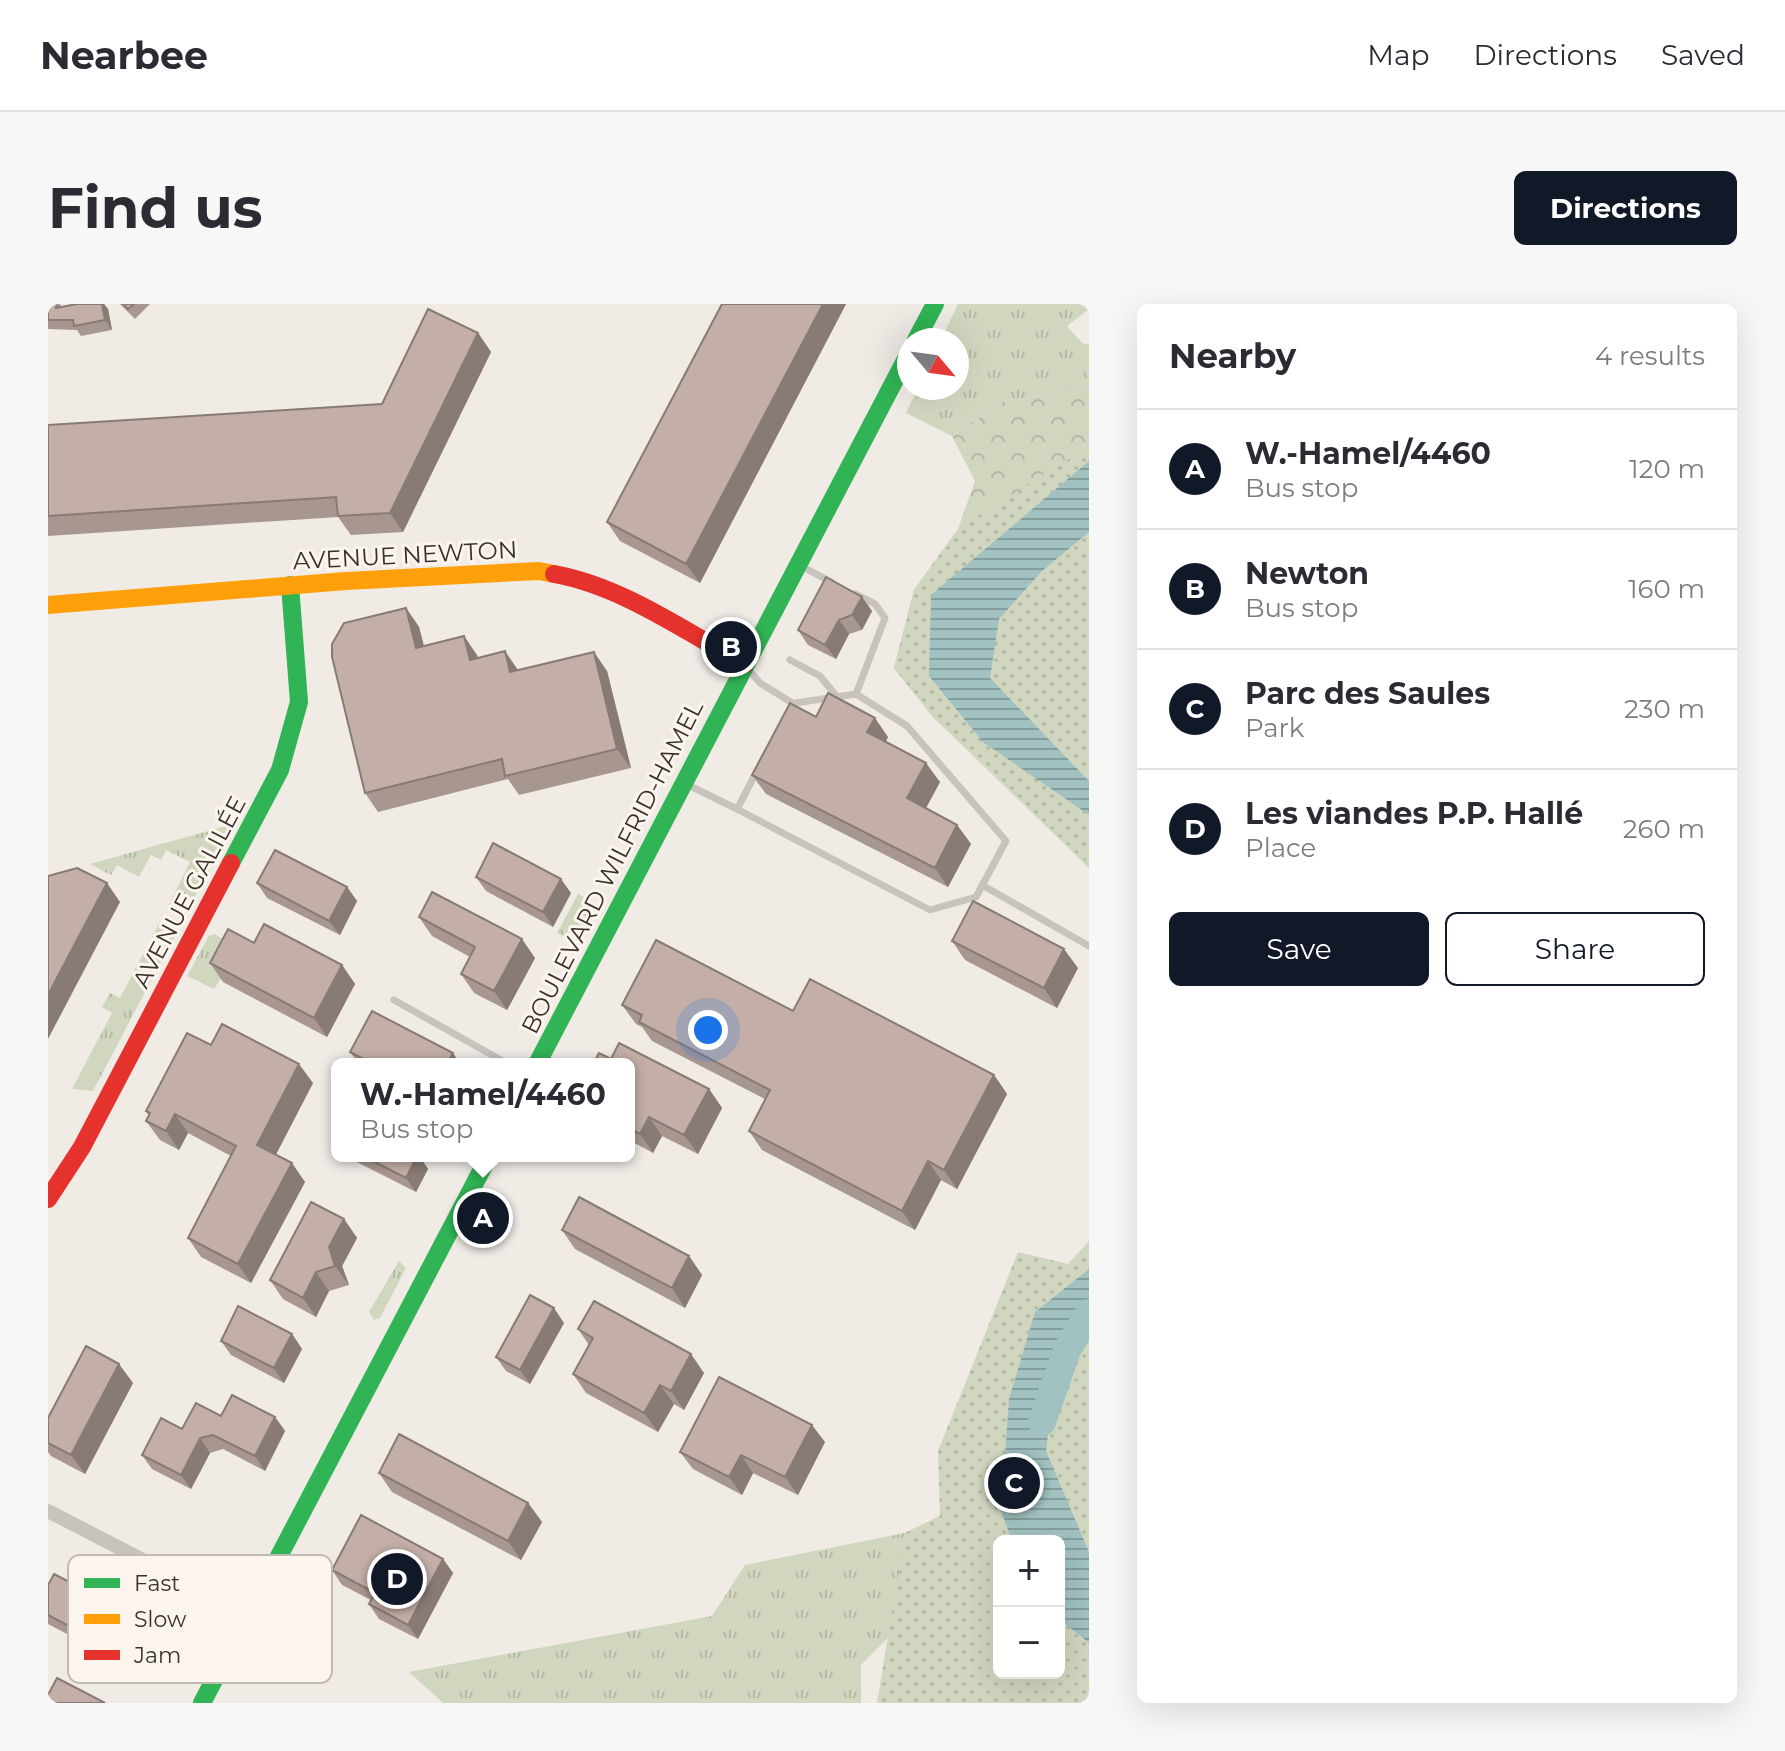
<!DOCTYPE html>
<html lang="en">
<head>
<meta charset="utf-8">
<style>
  :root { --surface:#fff; --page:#f7f7f7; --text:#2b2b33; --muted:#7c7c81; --line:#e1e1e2; --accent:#111827 }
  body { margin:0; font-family:Montserrat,sans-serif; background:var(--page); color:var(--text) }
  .controls { position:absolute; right:24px; bottom:24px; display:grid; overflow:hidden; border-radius:12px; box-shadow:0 8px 32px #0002 }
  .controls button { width:72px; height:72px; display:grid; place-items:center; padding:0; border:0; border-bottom:2px solid var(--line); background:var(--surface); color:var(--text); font:40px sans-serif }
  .compass { position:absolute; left:849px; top:24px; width:72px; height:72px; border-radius:50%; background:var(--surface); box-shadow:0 8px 32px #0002; rotate:119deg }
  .you { position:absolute; left:660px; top:726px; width:28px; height:28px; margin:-20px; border:6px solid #fff; border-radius:50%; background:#1a73e8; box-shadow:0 0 0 12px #1a73e833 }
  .badge { display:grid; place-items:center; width:52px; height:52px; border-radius:50%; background:var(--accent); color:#fff; font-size:26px; font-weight:700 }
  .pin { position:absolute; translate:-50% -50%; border:4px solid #fff; box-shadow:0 2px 8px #0006 }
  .popup { position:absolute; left:283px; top:754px; width:304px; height:104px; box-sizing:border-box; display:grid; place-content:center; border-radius:12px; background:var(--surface); filter:drop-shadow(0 2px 6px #0005); font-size:26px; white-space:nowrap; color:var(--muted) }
  .popup b { font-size:30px; color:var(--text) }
  .popup::after { content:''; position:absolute; left:50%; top:100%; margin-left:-16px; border:16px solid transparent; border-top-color:var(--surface) }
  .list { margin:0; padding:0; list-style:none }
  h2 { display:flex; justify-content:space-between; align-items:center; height:104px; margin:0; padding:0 32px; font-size:34px }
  h2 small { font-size:26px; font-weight:400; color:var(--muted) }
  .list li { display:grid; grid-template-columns:52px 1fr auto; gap:24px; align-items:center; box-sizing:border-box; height:120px; padding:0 32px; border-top:2px solid var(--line) }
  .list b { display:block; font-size:30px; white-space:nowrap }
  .list p { margin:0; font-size:26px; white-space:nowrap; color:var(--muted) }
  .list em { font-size:26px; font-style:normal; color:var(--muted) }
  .actions { display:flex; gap:16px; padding:24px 32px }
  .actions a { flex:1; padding:18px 0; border:2px solid var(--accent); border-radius:12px; text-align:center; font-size:28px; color:var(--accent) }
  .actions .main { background:var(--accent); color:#fff }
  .map { position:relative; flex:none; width:1041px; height:1399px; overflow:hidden; border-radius:12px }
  header { display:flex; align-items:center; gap:48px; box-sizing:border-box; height:112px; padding:0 40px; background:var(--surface); border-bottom:2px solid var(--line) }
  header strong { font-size:38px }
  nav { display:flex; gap:44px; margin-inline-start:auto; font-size:28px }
  .intro { display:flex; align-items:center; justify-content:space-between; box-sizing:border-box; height:192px; padding:0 48px }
  h1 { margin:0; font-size:56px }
  .button { padding:20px 36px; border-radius:12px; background:var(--accent); color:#fff; font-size:28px; font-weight:700 }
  main { display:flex; gap:48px; padding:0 48px }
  aside { flex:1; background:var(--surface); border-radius:12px; box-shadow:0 8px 32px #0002 }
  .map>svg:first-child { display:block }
</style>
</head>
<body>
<header>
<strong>Nearbee</strong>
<nav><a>Map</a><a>Directions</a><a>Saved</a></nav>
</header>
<div class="intro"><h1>Find us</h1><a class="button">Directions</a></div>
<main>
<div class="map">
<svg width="1041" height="1399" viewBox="0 0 1041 1399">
  <defs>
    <pattern id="grass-tufts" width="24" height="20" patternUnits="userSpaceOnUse" patternTransform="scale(2)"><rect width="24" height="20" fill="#d1d6bf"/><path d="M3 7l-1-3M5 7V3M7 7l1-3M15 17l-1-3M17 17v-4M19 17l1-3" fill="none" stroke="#b4b8a4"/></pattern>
    <pattern id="forest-crowns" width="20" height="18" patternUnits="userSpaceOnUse" patternTransform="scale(2)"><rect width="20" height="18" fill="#d1d6bf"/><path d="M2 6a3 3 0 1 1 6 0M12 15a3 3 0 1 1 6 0" fill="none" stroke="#b4b8a4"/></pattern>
    <pattern id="park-dots" width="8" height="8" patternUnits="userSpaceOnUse" patternTransform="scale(2)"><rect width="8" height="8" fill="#d1d6bf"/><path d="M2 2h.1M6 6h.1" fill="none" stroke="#b4b8a4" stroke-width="1.8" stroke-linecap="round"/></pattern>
    <pattern id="water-rules" width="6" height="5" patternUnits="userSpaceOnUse" patternTransform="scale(2)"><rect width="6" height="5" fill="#a1c2c1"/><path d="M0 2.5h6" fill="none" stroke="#849e9d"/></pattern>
  </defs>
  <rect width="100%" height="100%" fill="#f0ebe5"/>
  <g fill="url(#grass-tufts)">
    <polygon points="910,0 1041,0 1041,5 1019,22 1034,39 1041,41 1041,83 957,97 904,132 858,109 870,84 909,84 909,36 893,36"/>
    <polygon points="185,520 138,609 121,601 142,558 118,546 113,556 103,551 91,573 69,561 63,571 42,560"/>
    <polygon points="530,590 549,601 529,637 509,629"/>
    <polygon points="112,618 129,627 45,787 24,785 64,709 54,703 62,689 72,694"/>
    <polygon points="166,630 193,644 166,685 139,672 161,632"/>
    <polygon points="351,957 358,964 332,1014 326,1016 321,1008"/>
    <polygon points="892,1212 909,1264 813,1361 813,1399 395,1399 361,1368 664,1312 697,1261 857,1229"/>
  </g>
  <polygon fill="url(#forest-crowns)" points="1041,83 1041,564 885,413 846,364 866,286 910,225 927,177 904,132 957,97"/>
  <g fill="url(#park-dots)" fill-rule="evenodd">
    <polygon points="1041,142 1041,561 885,413 846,364 866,286 910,225"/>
    <path d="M1041 937V1399H829L857 1229 892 1212 890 1147 970 948 1020 960ZM951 1237H1011V1369H951Z"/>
  </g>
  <g fill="url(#water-rules)">
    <polygon points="1041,157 1041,228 994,267 951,315 942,374 1041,477 1041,511 935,438 881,372 883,291"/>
    <polygon points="1041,965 1041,1012 1033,1014 1007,1072 998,1147 1041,1248 1041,1339 1011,1315 1011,1237 964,1237 953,1207 961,1095 987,1008"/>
  </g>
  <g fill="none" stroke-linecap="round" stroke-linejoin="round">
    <polyline stroke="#a1c2c1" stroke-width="28" points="994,1118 1019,1046 1041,1009"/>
    <g stroke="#c9c3be" stroke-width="7">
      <polyline points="753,262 785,279"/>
      <polyline points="807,290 827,300 837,314 808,390"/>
      <polyline points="742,356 772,372 789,393"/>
      <polyline points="700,365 712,379 746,400"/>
      <polyline points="638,480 689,505 709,467"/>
      <polyline points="689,505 882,606 928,593 958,537 859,422 808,390 747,399"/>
      <polyline points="934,581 1041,642"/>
      <polyline points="346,696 460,760"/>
    </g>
    <polyline stroke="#c9c3be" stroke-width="14" points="0,1207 201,1311"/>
    <g stroke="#30b455" stroke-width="18">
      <polyline points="868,36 887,0"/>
      <polyline points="183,559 232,466 251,398 242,281"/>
      <polyline points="489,760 861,49"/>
      <polyline points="154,1399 441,852"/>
    </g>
    <polyline stroke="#ff9f0a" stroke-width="18" points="0,301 298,277 491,267 506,270"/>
    <g stroke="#e5322d" stroke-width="18">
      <path d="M506 270C574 282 638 328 697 360"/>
      <polyline points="0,895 34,843 183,559"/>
    </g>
  </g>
  <g fill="#a89690">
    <polygon points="0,0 12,0 14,3 56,0 60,5 64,26 33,32 29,26 0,25"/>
    <polygon points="72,0 102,0 87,15"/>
    <polygon points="674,0 798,0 652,279 572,237 559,218"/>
    <polygon points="430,29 443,48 355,228 303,231 290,213 0,232 0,121 334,100"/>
    <polygon points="814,293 824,307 814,326 801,330 788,355 760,341 750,326"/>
    <polygon points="358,304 371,323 376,342 416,332 430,354 470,366 559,367 583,464 471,491 460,475 330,508 317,489"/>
    <polygon points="840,433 838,437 892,478 878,504 909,521 923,540 900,583 718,490 704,471"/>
    <polygon points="428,573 523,589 505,623 438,587"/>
    <polygon points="209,579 299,583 309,597 292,631 219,594"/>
    <polygon points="371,613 487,654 459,706 426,689 413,670 422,653 384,632"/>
    <polygon points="904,637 1030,664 1009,704 917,656"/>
    <polygon points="206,639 294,661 307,680 279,733 175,678 162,659"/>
    <polygon points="574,701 745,707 946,771 959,790 909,885 893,876 867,926 714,846 701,827 717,795 604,737 594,723 588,720"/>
    <polygon points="571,739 661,785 674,804 650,850 614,832 605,849 581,836 581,760 545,760 551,749 563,755"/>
    <polygon points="163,741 265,779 228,850 257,878 203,979 153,953 140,934 183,852 140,829 131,846 112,836 98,817 101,812 98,807"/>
    <polygon points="302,748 412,760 311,760"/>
    <polygon points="297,852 371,852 380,865 368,888"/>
    <polygon points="296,915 309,934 294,962 301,981 281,987 268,1013 235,995 222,976"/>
    <polygon points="514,926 641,952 654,971 637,1004 527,945"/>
    <polygon points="516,1019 482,1080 458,1067 448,1053"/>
    <polygon points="530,1025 656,1069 636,1106 626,1100 610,1128 538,1089 525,1070 541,1041"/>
    <polygon points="244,1030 254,1045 236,1079 183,1051 173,1037"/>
    <polygon points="85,1079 37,1170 3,1152 0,1148 0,1114"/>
    <polygon points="173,1112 227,1113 237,1127 217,1167 175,1145 162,1149 143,1185 104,1165 94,1151 134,1125"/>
    <polygon points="777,1138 750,1191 705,1169 694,1191 645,1165 632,1148"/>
    <polygon points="331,1169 480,1199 494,1218 473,1256 344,1188"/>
    <polygon points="395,1255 405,1269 370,1335 331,1315 321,1300 323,1296 294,1281 284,1266"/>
    <polygon points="0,1281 117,1328 127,1343 109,1377 0,1320"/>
  </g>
  <g fill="#887a75">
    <polygon points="54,0 56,0 60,5 64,26 57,16"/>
    <polygon points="775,0 798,0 652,279 638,260"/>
    <polygon points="430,29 443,48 355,228 342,209"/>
    <polygon points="814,293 824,307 814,326 804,311"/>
    <polygon points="358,304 371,323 381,363 368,344"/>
    <polygon points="791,316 801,330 788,355 777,341"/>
    <polygon points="416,332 429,351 436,375 422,356"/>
    <polygon points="457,347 470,366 462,368"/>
    <polygon points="546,348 559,367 583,464 569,445"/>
    <polygon points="827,414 840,433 833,447 819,428"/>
    <polygon points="878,459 892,478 873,513 859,494"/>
    <polygon points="909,521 923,540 900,583 887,564"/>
    <polygon points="513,575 523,589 505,623 495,608"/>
    <polygon points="59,579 72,598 0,735 0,691"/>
    <polygon points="299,583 309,597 292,631 281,617"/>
    <polygon points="474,635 487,654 459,706 446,687"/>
    <polygon points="1016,645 1030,664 1009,704 996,684"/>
    <polygon points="294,661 307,680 279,733 266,714"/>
    <polygon points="405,749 412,760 399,760"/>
    <polygon points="251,760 265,779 223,860 209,841"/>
    <polygon points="946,771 959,790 909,885 896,866"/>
    <polygon points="661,785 674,804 650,850 636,831"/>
    <polygon points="127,810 140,829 131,846 118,827"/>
    <polygon points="601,813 614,832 605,849 592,830"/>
    <polygon points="369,852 371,852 380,865 368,888 358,874"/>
    <polygon points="880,857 893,876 867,926 854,907"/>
    <polygon points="244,859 257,878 203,979 190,960"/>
    <polygon points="296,915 309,934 294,962 301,981 287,962 281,943"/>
    <polygon points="641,952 654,971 637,1004 624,984"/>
    <polygon points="268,968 281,987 268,1013 255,994"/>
    <polygon points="506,1004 516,1019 482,1080 472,1066"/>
    <polygon points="244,1030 254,1045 236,1079 226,1064"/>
    <polygon points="643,1050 656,1069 636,1106 623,1087"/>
    <polygon points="71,1060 85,1079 37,1170 23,1151"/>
    <polygon points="612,1081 626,1100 610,1128 596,1109"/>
    <polygon points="227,1113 237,1127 217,1167 207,1152"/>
    <polygon points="764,1121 777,1138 750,1191 737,1173"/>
    <polygon points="152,1134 162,1149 143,1185 133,1171"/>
    <polygon points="693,1151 705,1169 694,1191 681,1173"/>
    <polygon points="480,1199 494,1218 473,1256 460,1237"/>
    <polygon points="395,1255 405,1269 370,1335 360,1321"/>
    <polygon points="117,1328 127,1343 109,1377 98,1363"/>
  </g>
  <g fill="#c3afa7" stroke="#887a75" stroke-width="2">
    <polygon points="0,0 9,0 8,4 29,0 54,0 57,16 26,22 25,16 0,16"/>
    <polygon points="75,0 86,0 80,5"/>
    <polygon points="674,0 775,0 638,260 559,218"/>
    <polygon points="380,5 430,29 342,209 290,212 288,193 0,212 0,121 334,100"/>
    <polygon points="778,273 814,293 804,311 791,316 777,341 750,326"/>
    <polygon points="358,304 368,344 416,332 422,356 457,347 462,368 546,348 569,445 457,472 454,455 317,489 284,353 284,340 296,319"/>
    <polygon points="780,389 827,414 819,428 878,459 859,494 909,521 887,564 704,471 742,399 768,413"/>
    <polygon points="445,539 513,575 495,608 428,573"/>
    <polygon points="227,546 299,583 281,617 209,579"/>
    <polygon points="29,564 59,579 0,691 0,572"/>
    <polygon points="384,588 474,635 446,687 413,670 427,643 371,613"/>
    <polygon points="925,597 1016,645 996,684 904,637"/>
    <polygon points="216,620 294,661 266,714 162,659 180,625 206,639"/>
    <polygon points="608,636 745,707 762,675 946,771 896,866 880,857 854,907 701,827 722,786 591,718 594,711 574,701"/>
    <polygon points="324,707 405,749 399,760 325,760 302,748"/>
    <polygon points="174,720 251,760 209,841 244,859 190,960 140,934 188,842 127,810 118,827 98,817 102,809 98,807 139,729 163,741"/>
    <polygon points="571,739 661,785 636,831 601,813 592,830 581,824 581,760 545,760 551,749 563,755"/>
    <polygon points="315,852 369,852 358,874"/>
    <polygon points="531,893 641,952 624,984 514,926"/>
    <polygon points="263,898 296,915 281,943 287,962 268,968 255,994 222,976"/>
    <polygon points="482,991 506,1004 472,1066 448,1053"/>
    <polygon points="546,997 643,1050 623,1087 612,1081 596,1109 525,1070 545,1034 530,1025"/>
    <polygon points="190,1002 244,1030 226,1064 173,1037"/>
    <polygon points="38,1042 71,1060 23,1151 0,1139 0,1114"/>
    <polygon points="671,1073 764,1121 737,1173 693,1151 681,1173 632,1148"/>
    <polygon points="184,1091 227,1113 207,1152 165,1131 152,1134 133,1171 94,1151 113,1114 134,1125 148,1099 173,1112"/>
    <polygon points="351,1130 480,1199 460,1237 331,1169"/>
    <polygon points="313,1211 395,1255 360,1321 321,1300 327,1289 284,1266"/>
    <polygon points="6,1270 117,1328 98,1363 0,1311 0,1281"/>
    <polygon points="9,1374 57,1399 0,1399 0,1391"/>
  </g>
  <g text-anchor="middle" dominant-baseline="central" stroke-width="6" stroke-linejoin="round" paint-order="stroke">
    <g font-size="24" fill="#3b302b" stroke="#fbf5ee">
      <text transform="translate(357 251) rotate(-3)">AVENUE NEWTON</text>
      <text transform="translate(564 563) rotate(-63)">BOULEVARD WILFRID-HAMEL</text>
      <text transform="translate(141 588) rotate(-62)">AVENUE GALILÉE</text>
    </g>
  </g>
  <rect x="20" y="1251" width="264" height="128" rx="12" fill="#fbf5ee" stroke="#c1bab4" stroke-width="2"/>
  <rect x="36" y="1274" width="36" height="10" fill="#30b455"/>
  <rect x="36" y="1310" width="36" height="10" fill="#ff9f0a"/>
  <rect x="36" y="1346" width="36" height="10" fill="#e5322d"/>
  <g font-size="22" fill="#3b302b">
    <text x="86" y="1287">Fast</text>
    <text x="86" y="1323">Slow</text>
    <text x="86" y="1359">Jam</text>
  </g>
</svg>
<div class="controls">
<button>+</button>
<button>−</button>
</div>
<svg class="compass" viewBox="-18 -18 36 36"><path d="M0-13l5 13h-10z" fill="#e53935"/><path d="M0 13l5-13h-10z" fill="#7c7c81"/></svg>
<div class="you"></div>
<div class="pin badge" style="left:435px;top:914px">A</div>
<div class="popup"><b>W.-Hamel/4460</b>Bus stop</div>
<div class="pin badge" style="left:683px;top:343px">B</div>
<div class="pin badge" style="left:966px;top:1179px">C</div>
<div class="pin badge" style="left:349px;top:1275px">D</div>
</div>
<aside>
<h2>Nearby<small>4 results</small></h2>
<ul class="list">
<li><span class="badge">A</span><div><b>W.-Hamel/4460</b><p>Bus stop</p></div><em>120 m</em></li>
<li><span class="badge">B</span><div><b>Newton</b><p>Bus stop</p></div><em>160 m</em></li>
<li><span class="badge">C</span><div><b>Parc des Saules</b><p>Park</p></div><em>230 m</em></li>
<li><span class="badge">D</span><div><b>Les viandes P.P. Hallé</b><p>Place</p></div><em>260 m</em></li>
</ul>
<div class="actions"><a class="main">Save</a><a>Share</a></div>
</aside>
</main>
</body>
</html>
